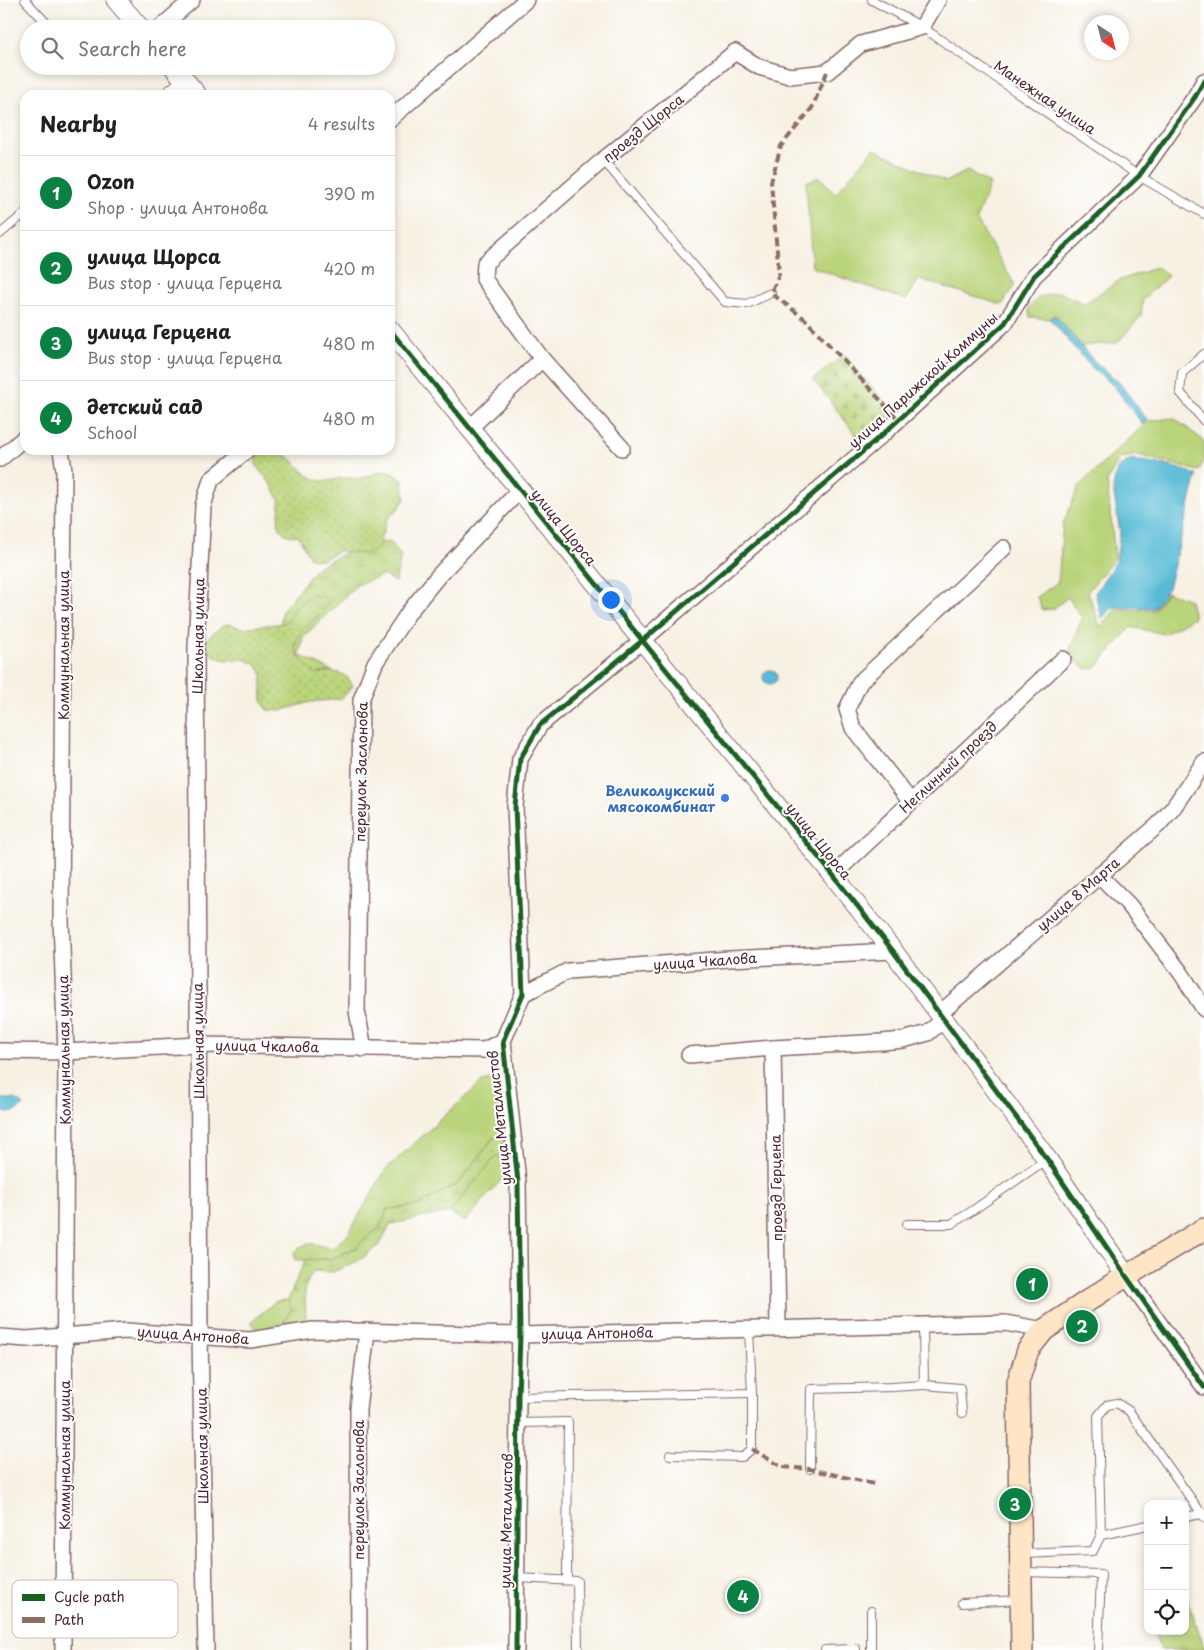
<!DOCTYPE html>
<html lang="en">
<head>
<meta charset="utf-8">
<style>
  :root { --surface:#fff; --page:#f6f6f6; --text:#202124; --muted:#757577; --line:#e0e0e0; --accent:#0b8043 }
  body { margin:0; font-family:"Playpen Sans",sans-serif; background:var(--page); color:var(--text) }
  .controls { position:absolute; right:15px; bottom:15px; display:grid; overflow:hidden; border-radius:10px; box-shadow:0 2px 8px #0003 }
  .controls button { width:45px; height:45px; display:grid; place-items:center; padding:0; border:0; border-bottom:1px solid var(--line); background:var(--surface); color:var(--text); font:25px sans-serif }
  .compass { position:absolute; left:1084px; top:15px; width:45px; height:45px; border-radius:50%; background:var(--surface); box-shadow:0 2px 8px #0003; rotate:144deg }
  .you { position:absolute; left:610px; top:599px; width:18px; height:18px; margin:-12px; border:4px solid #fff; border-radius:50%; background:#1a73e8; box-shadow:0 0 0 8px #1a73e833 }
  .badge { display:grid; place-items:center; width:32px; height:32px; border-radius:50%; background:var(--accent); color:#fff; font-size:16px; font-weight:700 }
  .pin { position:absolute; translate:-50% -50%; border:2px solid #fff; box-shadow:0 1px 5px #0006 }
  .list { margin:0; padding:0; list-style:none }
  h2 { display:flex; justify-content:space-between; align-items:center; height:65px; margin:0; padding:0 20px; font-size:21px }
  h2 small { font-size:16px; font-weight:400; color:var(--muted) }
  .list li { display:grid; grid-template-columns:32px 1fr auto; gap:15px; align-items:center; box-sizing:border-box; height:75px; padding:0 20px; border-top:1px solid var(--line) }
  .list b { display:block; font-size:19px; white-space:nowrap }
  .list p { margin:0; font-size:16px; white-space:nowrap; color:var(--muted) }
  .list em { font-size:16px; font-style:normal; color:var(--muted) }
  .icon { flex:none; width:28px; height:28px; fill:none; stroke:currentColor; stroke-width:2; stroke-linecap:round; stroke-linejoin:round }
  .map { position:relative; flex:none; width:1204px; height:1650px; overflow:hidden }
  .search { position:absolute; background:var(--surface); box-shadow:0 2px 8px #0003; left:20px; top:20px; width:375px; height:55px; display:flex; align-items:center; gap:12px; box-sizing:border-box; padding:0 18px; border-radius:28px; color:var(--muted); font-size:19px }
  .panel { position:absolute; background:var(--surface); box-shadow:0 2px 8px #0003; left:20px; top:90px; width:375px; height:365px; border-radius:15px }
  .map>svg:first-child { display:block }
</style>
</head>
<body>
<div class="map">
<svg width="1204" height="1650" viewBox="0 0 1204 1650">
  <defs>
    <pattern id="wetland-marsh" width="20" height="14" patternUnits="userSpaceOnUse" patternTransform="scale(1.25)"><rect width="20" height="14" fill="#b9d47a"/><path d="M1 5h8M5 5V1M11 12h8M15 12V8" fill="none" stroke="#a1b66a"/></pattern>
    <pattern id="cemetery-stones" width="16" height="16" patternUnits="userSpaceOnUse" patternTransform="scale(1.25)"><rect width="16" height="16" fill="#b9d47a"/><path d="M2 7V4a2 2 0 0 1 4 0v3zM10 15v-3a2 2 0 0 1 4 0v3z" fill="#a1b66a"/></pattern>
    <pattern id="park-crowns" width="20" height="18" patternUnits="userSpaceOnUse" patternTransform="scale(1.25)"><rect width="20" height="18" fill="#b9d47a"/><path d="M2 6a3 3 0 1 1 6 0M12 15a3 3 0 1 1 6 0" fill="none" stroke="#a1b66a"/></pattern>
    <pattern id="garden-dots" width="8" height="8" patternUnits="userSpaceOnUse" patternTransform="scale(1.25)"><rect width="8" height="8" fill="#b9d47a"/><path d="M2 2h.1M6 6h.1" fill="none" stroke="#a1b66a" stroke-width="1.8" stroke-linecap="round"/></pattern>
  </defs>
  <rect width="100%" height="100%" fill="#fff"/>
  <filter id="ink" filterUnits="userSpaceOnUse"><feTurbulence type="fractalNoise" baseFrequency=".02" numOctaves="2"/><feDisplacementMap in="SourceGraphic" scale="10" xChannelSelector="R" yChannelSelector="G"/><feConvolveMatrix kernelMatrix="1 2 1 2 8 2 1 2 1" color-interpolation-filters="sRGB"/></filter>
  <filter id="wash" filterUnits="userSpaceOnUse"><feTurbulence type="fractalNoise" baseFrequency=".0096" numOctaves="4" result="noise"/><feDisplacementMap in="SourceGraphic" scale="20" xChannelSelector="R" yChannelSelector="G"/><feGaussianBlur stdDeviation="1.12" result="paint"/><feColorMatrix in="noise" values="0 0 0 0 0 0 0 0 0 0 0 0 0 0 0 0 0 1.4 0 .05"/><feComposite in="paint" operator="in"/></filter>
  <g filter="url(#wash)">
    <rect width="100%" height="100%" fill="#f7f1e3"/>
    <g fill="#b9d47a" stroke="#827a52">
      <polygon points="874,149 946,182 967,171 990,184 976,219 1015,285 1002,305 919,279 906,300 812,267 806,182 820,177 835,194"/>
      <polygon points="1158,267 1168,276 1143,299 1141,316 1117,343 1081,346 1055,315 1050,319 1030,317 1028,308 1039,297 1059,292 1084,304 1120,280"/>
      <polygon points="1174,418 1204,441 1204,460 1199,471 1138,455 1120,458 1107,481 1115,558 1088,591 1100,627 1116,609 1154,610 1167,592 1190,600 1194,617 1165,634 1131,627 1096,668 1086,669 1068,655 1082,618 1068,597 1053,609 1042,610 1037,597 1058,582 1063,524 1079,486 1148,421"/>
      <polygon points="498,1079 504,1136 493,1138 459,1183 417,1206 388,1209 380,1227 355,1248 331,1259 295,1260 294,1252 308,1243 333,1248 349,1233 385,1170 482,1082"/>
      <polygon points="496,1156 508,1158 512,1167 465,1222 458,1218 450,1212"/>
      <polygon points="288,1300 291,1309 284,1322 258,1331 251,1322 276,1301"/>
    </g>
    <g fill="url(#wetland-marsh)" stroke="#827a52">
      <polygon points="391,542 401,556 395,582 383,575 357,585 303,637 299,655 332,671 313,675 279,637 282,611 317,567 363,544"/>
      <polygon points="504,1136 508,1158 496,1156 450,1212 391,1224 380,1244 360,1260 333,1272 313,1271 305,1287 306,1321 284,1322 291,1309 288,1300 305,1260 331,1259 355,1248 380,1227 388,1209 417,1206 459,1183 493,1138"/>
    </g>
    <polygon fill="url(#cemetery-stones)" stroke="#827a52" points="845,355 894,412 859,439 813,379"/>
    <polygon fill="url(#park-crowns)" stroke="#827a52" points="1186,1596 1204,1646 1204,1650 1161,1650 1153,1631 1185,1631"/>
    <g fill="url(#garden-dots)" stroke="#827a52">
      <path d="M265 450C268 450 273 449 276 450 295 455 304 481 324 481 332 481 341 477 350 478 354 478 358 479 361 478 381 473 384 464 403 481L405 499 399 508 387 519 378 547 372 552 365 554 339 551 322 560 310 558 300 539 296 535C291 536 286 536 282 531 274 522 282 511 279 500 274 486 263 475 255 463L257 458Z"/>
      <path d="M315 595 325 597 329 602C309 632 272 638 316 674 331 670 346 670 353 686L341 699 310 702 280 711 267 710 262 700V674L256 664 244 659 226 660 215 657 207 649 206 643 209 637 223 625 230 624 242 628 284 623 289 620C292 608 303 599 315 595Z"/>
    </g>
    <g fill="#58bbd6" stroke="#516d80">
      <polygon points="1055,315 1094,361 1119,382 1148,421 1143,425 1115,387 1090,366 1050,319"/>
      <path d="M1129 460C1152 462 1175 466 1197 475L1168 588 1154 608 1113 607 1102 618 1095 593 1116 562 1120 532 1113 488 1117 469Z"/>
      <circle cx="770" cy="677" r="7"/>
      <path d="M0 1099H15L24 1105C15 1112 10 1116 0 1110Z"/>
    </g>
  </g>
  <g filter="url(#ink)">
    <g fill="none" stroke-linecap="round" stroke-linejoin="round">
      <defs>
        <g id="service">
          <polyline points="25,0 52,29"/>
          <polyline points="872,0 922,27 1139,176 1204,214"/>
          <polyline points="163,95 183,78"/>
          <polyline points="603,160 725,302 747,304 771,293"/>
          <polyline points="0,234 25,213"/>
          <polyline points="1204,354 1182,373 1180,392 1204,421"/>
          <polyline points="907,1224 951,1224 969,1213 1047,1159"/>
          <polyline points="924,1385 960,1388 962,1413"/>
          <polyline points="518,1397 752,1393 749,1330"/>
          <polyline points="518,1423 568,1422 567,1580"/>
          <polyline points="670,1455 742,1457 752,1449 752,1393"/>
          <polyline points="810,1469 811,1389 892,1387 924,1385 923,1325"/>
          <polyline points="1185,1517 1201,1514 1204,1512"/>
          <polyline points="1101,1535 1148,1525"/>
          <polyline points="1023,1554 1093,1551 1101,1535 1098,1416 1107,1405 1117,1403 1129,1411 1204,1517"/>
          <polyline points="1023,1572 1101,1574 1098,1650"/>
          <polyline points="516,1578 577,1581 578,1650"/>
          <polyline points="962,1603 1019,1600"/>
          <polyline points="871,1611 871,1650"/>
          <polyline points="825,1650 856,1649 856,1650"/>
        </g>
        <g id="minor">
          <polyline points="159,29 192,0"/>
          <polyline points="390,119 526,0"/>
          <polyline points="542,359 622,448"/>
          <polyline points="470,428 542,359 484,279 485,263 603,160 735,52 759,67 790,76 827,72 861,44 922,27 938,0"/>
          <polyline points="61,450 64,470 61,921 66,1052 63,1650"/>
          <polyline points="0,459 25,437"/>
          <polyline points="911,802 853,728 847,709 860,682 1004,548"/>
          <polyline points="833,875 1063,659"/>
          <polyline points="1099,875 1129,905 1181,973 1204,1009"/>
          <polyline points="523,994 568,971 729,959 893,951"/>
          <polyline points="939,1014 1158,825 1173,808 1204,762"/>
          <polyline points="773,1048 778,1328"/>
          <polyline points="364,1049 357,1011 361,700 375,663 409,612 439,575 520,490"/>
          <polyline points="0,1051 66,1052 198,1045 484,1050 503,1041"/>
          <polyline points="689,1055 773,1048 882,1042 903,1040 928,1033 943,1020"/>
          <polyline points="1126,1276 1204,1387"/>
          <polyline points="0,1337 26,1339 126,1331 250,1340 313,1330 520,1335 1005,1323 1044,1330"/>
          <polyline points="206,1650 200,1337 196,647 203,506 211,480 247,450"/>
          <polyline points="359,1650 358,1409 367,1331"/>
          <polyline points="516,1650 518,1397 520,1335 518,1182 503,1041 523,994 515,806 520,759 540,725 642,641 883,434 1005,323 1034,276 1139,176 1195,97 1204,81"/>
        </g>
        <g id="tertiary">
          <polyline points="116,0 141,29"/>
          <polyline points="173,66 197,95"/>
          <polyline points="390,330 833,875 893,951 1047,1159 1126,1276"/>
        </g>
        <polyline id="secondary" points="1022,1650 1018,1382 1028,1350 1044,1330 1110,1286 1204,1229"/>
      </defs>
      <use href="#service" stroke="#87686b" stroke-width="10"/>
      <use href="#minor" stroke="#87686b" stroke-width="18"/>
      <use href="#tertiary" stroke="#87686b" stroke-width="21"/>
      <use href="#secondary" stroke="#87686b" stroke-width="24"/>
      <use href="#service" stroke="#fff" stroke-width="8"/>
      <use href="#minor" stroke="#fff" stroke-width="15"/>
      <use href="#tertiary" stroke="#fff" stroke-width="19"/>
      <use href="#secondary" stroke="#fde5c5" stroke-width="21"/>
      <g stroke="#8d6e63" stroke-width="4" stroke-dasharray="8 4" stroke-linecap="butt">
        <polyline points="827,72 812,108 781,146 771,182 779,274 771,293 805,319 899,420"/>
        <polyline points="752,1449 782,1467 810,1469 874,1484"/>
      </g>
      <defs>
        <g id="cycleway">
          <polyline points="390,330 833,875 893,951 1047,1159 1126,1276 1204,1387"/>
          <polyline points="516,1650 518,1397 520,1335 518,1182 503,1041 523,994 515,806 520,759 540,725 642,641 883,434 1005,323 1034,276 1139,176 1195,97 1204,81"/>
        </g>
      </defs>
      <use href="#cycleway" stroke="#fff" stroke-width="8"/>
      <use href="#cycleway" stroke="#1b5e20" stroke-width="5"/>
    </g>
  </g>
  <circle fill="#3f7fe0" stroke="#fff" stroke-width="2" cx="725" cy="798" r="5"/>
  <g text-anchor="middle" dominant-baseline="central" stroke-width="4" stroke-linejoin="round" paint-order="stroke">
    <g font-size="14" fill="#4a1f2b" stroke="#fff">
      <text transform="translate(1045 97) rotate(34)">Манежная улица</text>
      <text transform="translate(643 128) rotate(-39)">проезд Щорса</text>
      <text transform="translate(923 380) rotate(-42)">улица Парижской Коммуны</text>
      <text transform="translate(564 527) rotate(51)">улица Щорса</text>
      <text transform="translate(198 636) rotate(-89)">Школьная улица</text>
      <text transform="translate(63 645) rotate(-90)">Коммунальная улица</text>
      <text transform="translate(948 767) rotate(-43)">Неглинный проезд</text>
      <text transform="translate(361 772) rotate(-89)">переулок Заслонова</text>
      <text transform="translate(819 841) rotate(51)">улица Щорса</text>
      <text transform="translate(1078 894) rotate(-41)">улица 8 Марта</text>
      <text transform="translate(705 961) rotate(-4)">улица Чкалова</text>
      <text transform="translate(198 1041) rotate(-91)">Школьная улица</text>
      <text transform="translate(267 1046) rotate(1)">улица Чкалова</text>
      <text transform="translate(64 1050) rotate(-91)">Коммунальная улица</text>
      <text transform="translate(499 1118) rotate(-96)">улица Металлистов</text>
      <text transform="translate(776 1188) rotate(-91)">проезд Герцена</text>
      <text transform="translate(597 1333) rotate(-1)">улица Антонова</text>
      <text transform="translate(193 1335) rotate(4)">улица Антонова</text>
      <text transform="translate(202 1446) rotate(-91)">Школьная улица</text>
      <text transform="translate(64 1455) rotate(-90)">Коммунальная улица</text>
      <text transform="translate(358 1490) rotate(-90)">переулок Заслонова</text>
      <text transform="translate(506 1521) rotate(-89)">улица Металлистов</text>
    </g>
    <g font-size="14" font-weight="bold" fill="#366cbe" stroke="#fff" text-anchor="end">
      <text x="715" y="790">Великолукский<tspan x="715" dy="16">мясокомбинат</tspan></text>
    </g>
  </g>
  <rect x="12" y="1580" width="166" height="58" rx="8" fill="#fff" stroke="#c9bcbf" stroke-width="1"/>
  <rect x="22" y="1594" width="23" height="7" fill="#1b5e20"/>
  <rect x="22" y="1617" width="23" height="6" fill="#8d6e63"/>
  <g font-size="14" fill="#4a1f2b">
    <text x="54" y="1602">Cycle path</text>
    <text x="54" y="1625">Path</text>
  </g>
</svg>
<div class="controls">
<button>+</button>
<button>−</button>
<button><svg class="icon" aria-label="locate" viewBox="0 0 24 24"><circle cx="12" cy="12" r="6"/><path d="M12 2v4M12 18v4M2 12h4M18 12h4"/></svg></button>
</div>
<svg class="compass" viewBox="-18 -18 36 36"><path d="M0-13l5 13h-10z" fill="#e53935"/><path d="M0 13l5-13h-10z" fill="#757577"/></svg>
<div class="you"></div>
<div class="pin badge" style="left:1032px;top:1284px">1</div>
<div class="pin badge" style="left:1082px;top:1326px">2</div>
<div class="pin badge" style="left:1015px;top:1504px">3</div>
<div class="pin badge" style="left:743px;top:1596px">4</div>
<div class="search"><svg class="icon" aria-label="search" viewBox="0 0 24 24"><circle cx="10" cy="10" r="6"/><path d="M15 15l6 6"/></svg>Search here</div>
<section class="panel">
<h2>Nearby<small>4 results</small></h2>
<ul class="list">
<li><span class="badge">1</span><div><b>Ozon</b><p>Shop · улица Антонова</p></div><em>390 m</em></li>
<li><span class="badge">2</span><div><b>улица Щорса</b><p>Bus stop · улица Герцена</p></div><em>420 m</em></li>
<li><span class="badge">3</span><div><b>улица Герцена</b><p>Bus stop · улица Герцена</p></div><em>480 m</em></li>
<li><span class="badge">4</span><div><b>детский сад</b><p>School</p></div><em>480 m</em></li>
</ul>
</section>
</div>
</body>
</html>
